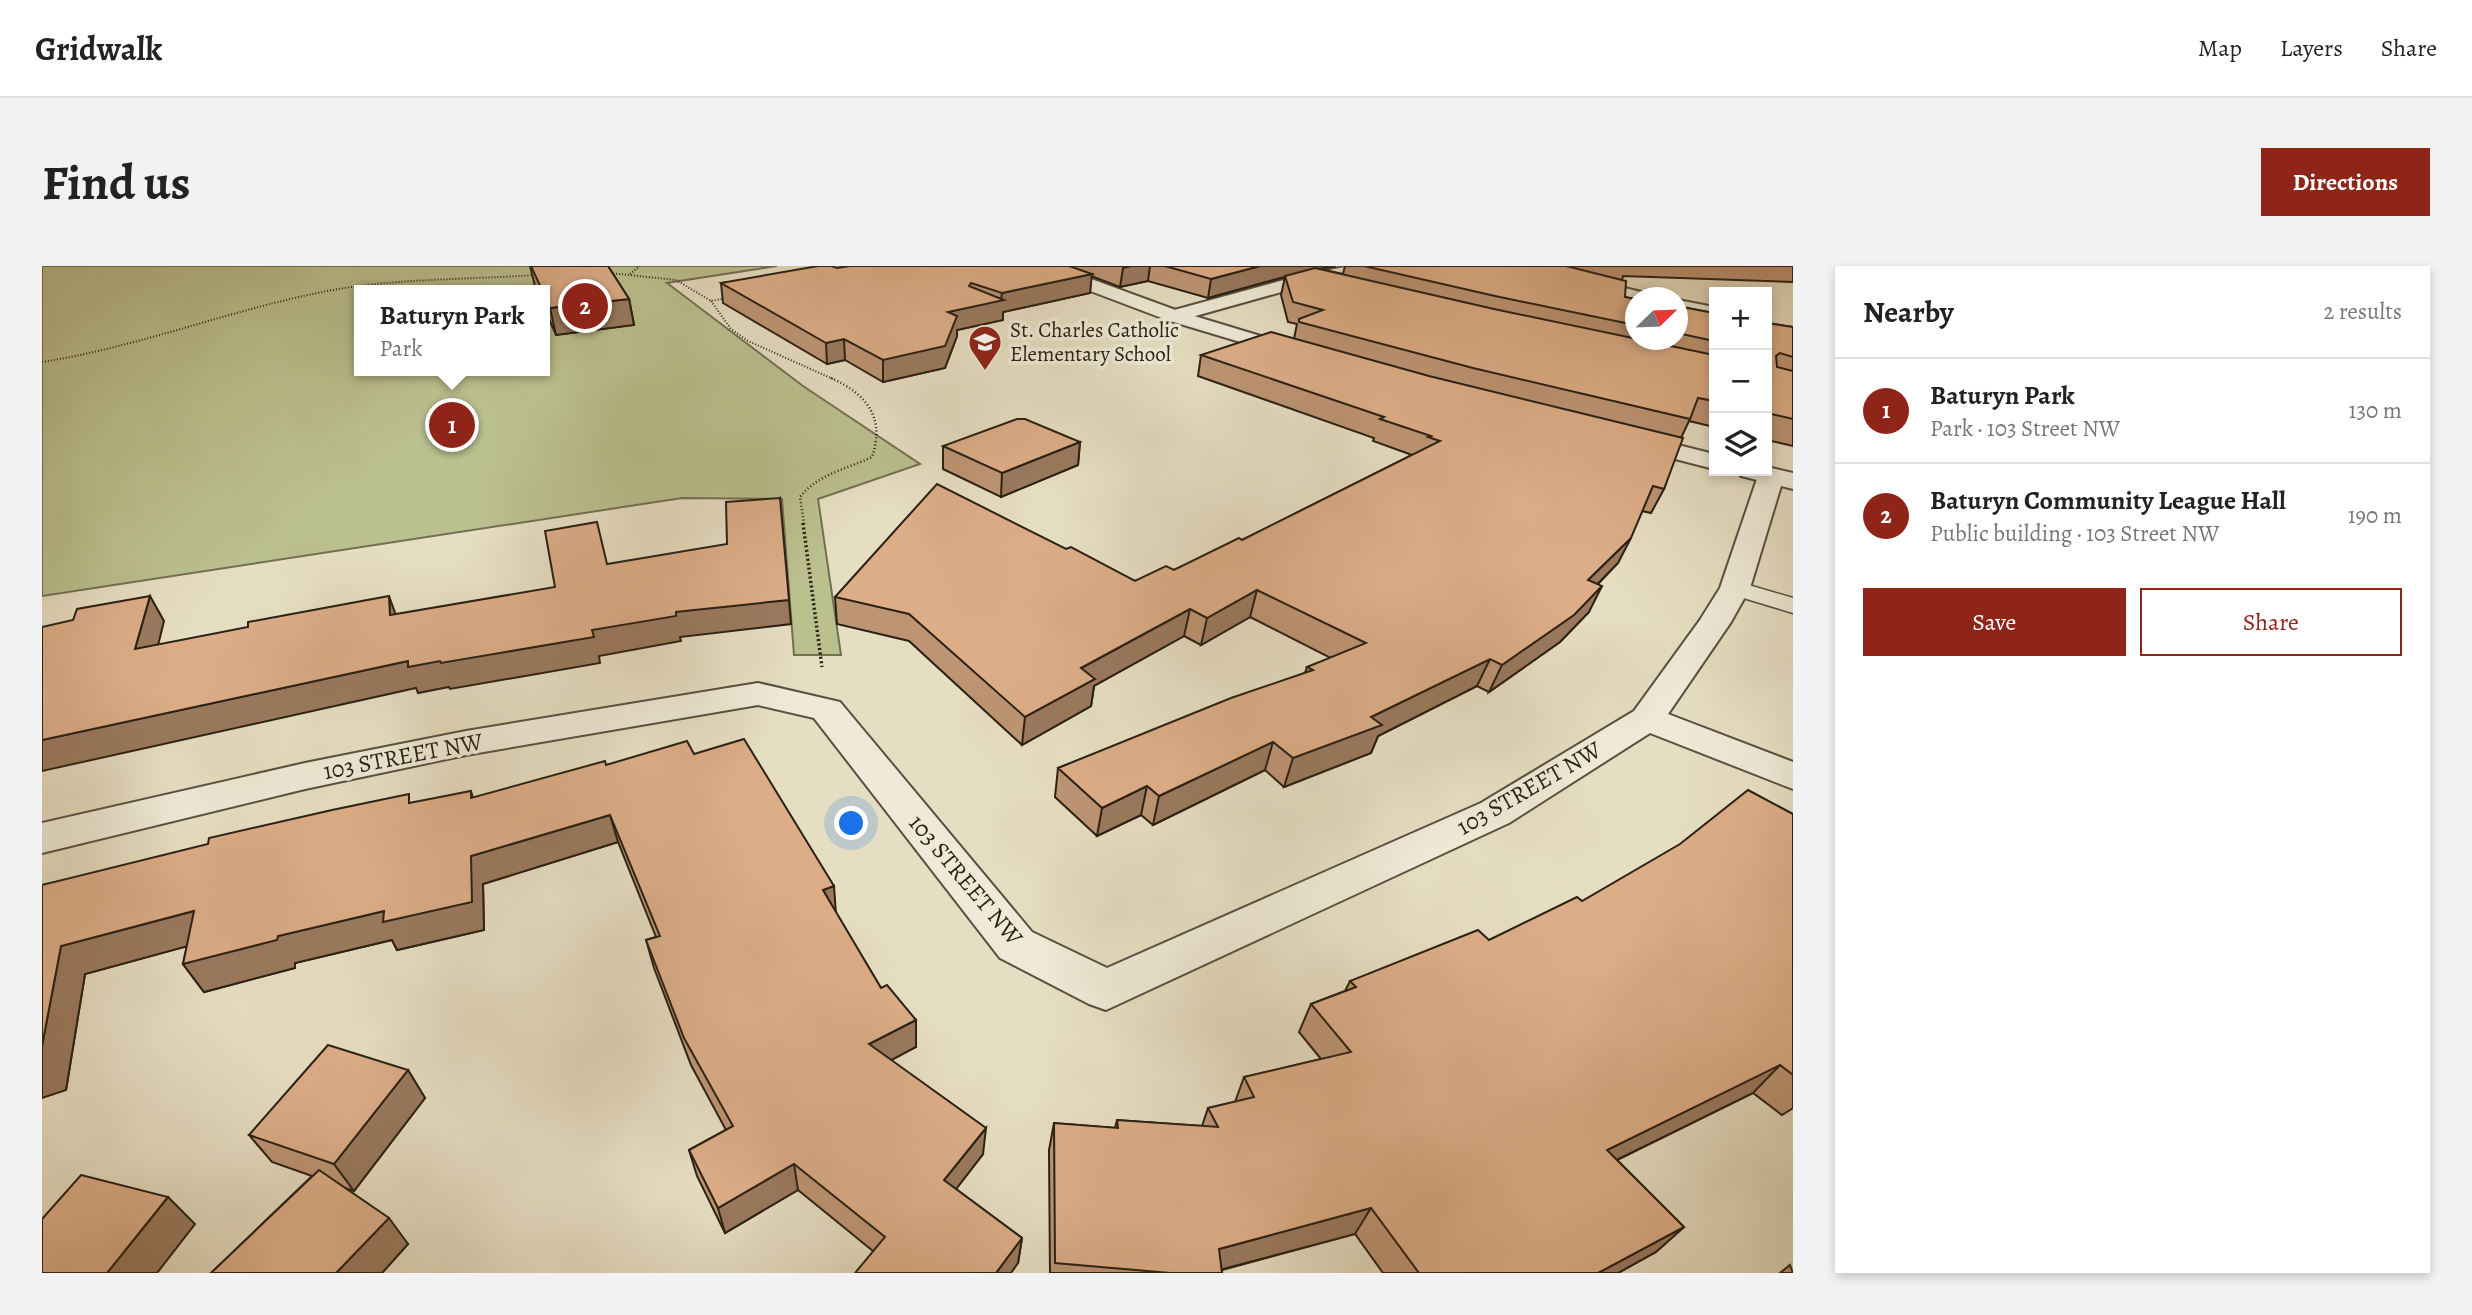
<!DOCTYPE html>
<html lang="en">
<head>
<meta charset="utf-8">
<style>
  :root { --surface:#fff; --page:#f2f2f2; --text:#222; --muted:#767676; --line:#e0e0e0; --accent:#8f2418 }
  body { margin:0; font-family:Alegreya,serif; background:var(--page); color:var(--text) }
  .controls { position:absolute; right:21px; top:21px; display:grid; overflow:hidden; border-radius:0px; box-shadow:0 4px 10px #0003 }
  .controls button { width:63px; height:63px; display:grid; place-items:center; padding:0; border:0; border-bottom:2px solid var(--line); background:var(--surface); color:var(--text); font:35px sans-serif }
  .compass { position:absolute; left:1583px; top:21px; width:63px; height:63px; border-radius:50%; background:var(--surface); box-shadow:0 4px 10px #0003; rotate:67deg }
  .you { position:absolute; left:810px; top:558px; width:24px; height:24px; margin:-18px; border:5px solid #fff; border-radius:50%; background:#1a73e8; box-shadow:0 0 0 10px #1a73e833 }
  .badge { display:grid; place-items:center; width:46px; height:46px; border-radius:50%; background:var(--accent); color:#fff; font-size:23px; font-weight:700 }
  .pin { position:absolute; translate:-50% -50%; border:4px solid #fff; box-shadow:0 2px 7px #0006 }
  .popup { position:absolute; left:312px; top:19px; width:196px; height:91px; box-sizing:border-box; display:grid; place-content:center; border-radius:0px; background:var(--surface); filter:drop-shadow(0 2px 5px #0005); font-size:23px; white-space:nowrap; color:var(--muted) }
  .popup b { font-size:26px; color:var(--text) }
  .popup::after { content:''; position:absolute; left:50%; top:100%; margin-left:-14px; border:14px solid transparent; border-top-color:var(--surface) }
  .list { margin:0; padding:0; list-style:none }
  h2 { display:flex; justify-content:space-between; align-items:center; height:91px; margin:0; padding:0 28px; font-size:30px }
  h2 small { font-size:23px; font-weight:400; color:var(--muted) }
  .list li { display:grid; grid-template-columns:46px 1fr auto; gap:21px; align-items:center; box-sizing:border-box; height:105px; padding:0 28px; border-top:2px solid var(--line) }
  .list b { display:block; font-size:26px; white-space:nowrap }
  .list p { margin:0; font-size:23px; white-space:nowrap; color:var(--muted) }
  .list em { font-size:23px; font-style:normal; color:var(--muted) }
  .actions { display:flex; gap:14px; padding:21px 28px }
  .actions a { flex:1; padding:16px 0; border:2px solid var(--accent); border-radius:0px; text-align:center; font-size:24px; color:var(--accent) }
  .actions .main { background:var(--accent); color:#fff }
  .icon { flex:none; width:38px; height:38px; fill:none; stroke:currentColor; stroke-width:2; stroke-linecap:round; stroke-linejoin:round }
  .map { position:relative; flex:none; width:1751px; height:1007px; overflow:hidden; border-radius:0px }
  header { display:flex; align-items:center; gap:42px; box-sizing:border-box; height:98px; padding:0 35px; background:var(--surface); border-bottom:2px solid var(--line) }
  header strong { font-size:33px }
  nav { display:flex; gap:38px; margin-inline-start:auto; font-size:24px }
  .intro { display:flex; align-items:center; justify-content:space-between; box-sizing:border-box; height:168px; padding:0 42px }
  h1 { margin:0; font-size:49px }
  .button { padding:18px 32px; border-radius:0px; background:var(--accent); color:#fff; font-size:24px; font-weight:700 }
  main { display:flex; gap:42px; padding:0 42px }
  aside { flex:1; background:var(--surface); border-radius:0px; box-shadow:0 4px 10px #0003 }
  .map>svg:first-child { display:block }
</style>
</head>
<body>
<header>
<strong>Gridwalk</strong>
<nav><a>Map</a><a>Layers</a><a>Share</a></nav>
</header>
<div class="intro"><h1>Find us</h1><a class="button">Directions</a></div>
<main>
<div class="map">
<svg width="1751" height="1007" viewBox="0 0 1751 1007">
  <rect width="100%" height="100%" fill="#e6dec2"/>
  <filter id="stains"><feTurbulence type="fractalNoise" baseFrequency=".00286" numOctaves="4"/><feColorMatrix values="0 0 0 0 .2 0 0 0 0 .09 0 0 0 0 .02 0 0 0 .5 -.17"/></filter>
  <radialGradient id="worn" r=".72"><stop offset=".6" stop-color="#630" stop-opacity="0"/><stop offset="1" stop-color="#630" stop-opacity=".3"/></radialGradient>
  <path fill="#bbc08f" stroke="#727052" stroke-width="2" fill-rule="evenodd" d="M0 0H735L625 17 761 120 878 198 776 233 799 389H752L740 233 640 232 0 330ZM317 24H503V105H317Z"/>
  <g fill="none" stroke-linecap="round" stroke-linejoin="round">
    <defs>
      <polygon id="service" points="1693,315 1751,332 1751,347 1685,327 1681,322 1685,317"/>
      <g id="minor">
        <polygon points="1308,0 1343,0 1341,4 1268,18 1132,56 1123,50 1125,46 1260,9"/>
        <polygon points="1467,0 1495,0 1607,28 1610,32 1594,32 1594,36 1469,4"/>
        <polygon points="1636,34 1672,41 1672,53 1636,44"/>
        <polygon points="1729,202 1738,205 1742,210 1708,322 1689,356 1626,448 1751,496 1751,523 1608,467 1467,557 1064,744 1047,738 958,692 772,452 716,439 424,489 263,523 0,587 0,557 263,497 424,465 716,417 798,436 990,666 1065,702 1439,537 1592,445 1658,354 1678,322 1716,210 1720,205"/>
      </g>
      <g id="tertiary">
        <polygon points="991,0 1014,0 1139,46 1265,84 1268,88 1265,92 1258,94 1125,54 993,4"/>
        <polygon points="1584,166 1672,188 1672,203 1575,178 1572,173 1575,168"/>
        <polygon points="1725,201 1751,207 1751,223 1699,210 1695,205 1725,205"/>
      </g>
    </defs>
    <use href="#service" stroke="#595040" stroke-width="3"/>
    <use href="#minor" stroke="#595040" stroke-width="4"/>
    <use href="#tertiary" stroke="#595040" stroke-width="4"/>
    <g stroke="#2a2014" stroke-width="2" stroke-dasharray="1 2" stroke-linecap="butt">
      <polyline points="568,7 634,14 669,35 680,33 685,36"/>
      <polyline points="588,8 598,0"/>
      <polyline points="669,35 689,63 706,75 791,113"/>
      <path d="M0 96C96 81 185 45 280 26 350 12 422 14 493 9"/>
    </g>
    <path stroke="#2a2014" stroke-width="2.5" stroke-dasharray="1 2.5" stroke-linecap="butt" d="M762 258 758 231C776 208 805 203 830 191 844 150 823 127 787 111"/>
    <polyline stroke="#2a2014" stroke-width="3.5" stroke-dasharray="2 2.5" stroke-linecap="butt" points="761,257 780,401"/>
    <use href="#service" fill="#efead7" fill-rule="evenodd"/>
    <use href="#minor" fill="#efead7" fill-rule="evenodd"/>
    <use href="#tertiary" fill="#efead7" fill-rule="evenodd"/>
  </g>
  <g fill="#bd9574" stroke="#2a2014" stroke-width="2">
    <polygon points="488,0 566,0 587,33 592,59 514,69 503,44 503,24 494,24"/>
    <polygon points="808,0 1294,0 1278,3 1301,8 1303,0 1751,0 1751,16 1581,10 1580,14 1583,31 1593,33 1593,74 1635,74 1635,40 1672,47 1672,161 1647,155 1639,172 1622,223 1609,247 1600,245 1576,297 1556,318 1547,346 1518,376 1447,426 1435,420 1336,470 1329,487 1242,521 1223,504 1111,559 1099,549 1055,570 1013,531 1016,502 1263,407 1265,401 1289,392 1208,351 1159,379 1142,370 1052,420 1049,440 980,479 867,375 795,358 793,331 1024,283 1093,315 1132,304 1200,274 1370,189 1331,175 1332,172 1156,110 1159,89 1252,73 1255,58 1246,56 1239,29 1243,11 1166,32 1106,15 1078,21 1049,10 1048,27 961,46 961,54 915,64 915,70 903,102 841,116 803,94 785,98 681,37 679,17"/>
    <polygon points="1725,57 1751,61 1751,180 1725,174"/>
    <polygon points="1038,176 1036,199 959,231 901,203 901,180"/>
    <polygon points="652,488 794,647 839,722 874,754 874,781 849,794 941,888 914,923 980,972 976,997 831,985 756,924 683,967 655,910 647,884 684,864 649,799 612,702 604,674 614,671 576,576 441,618 442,664 355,684 350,674 253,697 253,702 162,726 141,698 145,680 43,708 24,824 0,619 429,525 431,532 564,499"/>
    <polygon points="1751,548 1751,842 1740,849 1711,827 1575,894 1642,961 1614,986 1576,1007 1341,1007 1313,968 1180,1004 1180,1007 1008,1007 1007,884 1012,857 1073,862 1075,854 1160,860 1166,842 1193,836 1202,811 1279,793 1257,766 1269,738 1303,725 1308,715 1447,674"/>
    <polygon points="366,804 383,832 312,925 303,922 366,978 340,1007 169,1007 270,910 230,896 207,869"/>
    <polygon points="1748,999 1751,1007 1738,1007"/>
  </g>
  <g fill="#9a795e" stroke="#2a2014" stroke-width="2">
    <polygon points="1089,0 1108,0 1106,15 1078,21 1081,2"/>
    <polygon points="1218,0 1294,0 1260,6 1166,32 1169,13"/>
    <polygon points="1050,8 1048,27 961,46 961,54 915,64 915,70 903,102 841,116 841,94 906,46 959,34 960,27"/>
    <polygon points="587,33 592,59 514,69 508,42"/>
    <polygon points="802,73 803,94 785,98 784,77"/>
    <polygon points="1038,176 1036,199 959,231 960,207"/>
    <polygon points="738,232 749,358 638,371 639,375 557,390 558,397 408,423 407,421 376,427 374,422 0,505 0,474 366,395 550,364 634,346"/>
    <polygon points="1589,272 1576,297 1533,341 1546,314"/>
    <polygon points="1560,320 1547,346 1518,376 1447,426 1460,399"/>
    <polygon points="1215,324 1208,351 1159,379 1165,352"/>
    <polygon points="108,330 122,355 109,408 93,383"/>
    <polygon points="347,330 356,355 348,349"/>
    <polygon points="1148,343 1142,370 1052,420 1049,440 980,479 983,451 1039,402"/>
    <polygon points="1448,393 1435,420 1336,470 1329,487 1242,521 1251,492 1329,451"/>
    <polygon points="1231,476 1223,504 1111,559 1117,530"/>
    <polygon points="1105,520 1099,549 1055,570 1060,542"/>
    <polygon points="568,549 576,576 441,618 442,664 355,684 350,674 253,697 253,702 162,726 141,698 236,670 342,645 429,590"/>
    <polygon points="792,620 794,648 781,624"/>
    <polygon points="152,645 172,673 43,708 24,824 0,832 0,780 19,680"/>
    <polygon points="874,754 874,781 829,805 827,778"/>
    <polygon points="1738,799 1711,827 1542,910 1565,884"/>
    <polygon points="366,804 383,832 312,925 292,898"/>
    <polygon points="944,862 941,888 901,940 902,914"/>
    <polygon points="752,898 756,924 683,967 676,942"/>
    <polygon points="126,931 153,958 115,1007 65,1007"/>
    <polygon points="1329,942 1313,968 1166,1007 1177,983"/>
    <polygon points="347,952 366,978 340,1007 294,1007"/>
    <polygon points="1642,961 1614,986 1576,1007 1556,1007"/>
    <polygon points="980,972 976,997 969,1007 954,1007"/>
  </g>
  <g fill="#dcad87" stroke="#2a2014" stroke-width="2">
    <polygon points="489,0 566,0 587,33 508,42 503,31 503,24 500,24"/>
    <polygon points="776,0 789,0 795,2 808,0 1027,0 1050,8 960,27 929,17 927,20 962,34 906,46 915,50 903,80 841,94 802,73 784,77 679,17"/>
    <polygon points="1123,0 1218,0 1169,13"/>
    <polygon points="1322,0 1524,0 1584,15 1583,31 1593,33 1593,59 1453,30"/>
    <polygon points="1273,2 1452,43 1672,89 1672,135 1656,132 1648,153 1431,102 1257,56 1257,53 1281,44 1251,36 1243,10"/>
    <polygon points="1635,40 1672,47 1672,75 1635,67"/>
    <polygon points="1725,57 1751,61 1751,91 1738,87 1734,90 1735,101 1751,105 1751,153 1725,147"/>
    <polygon points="1229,66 1387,110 1641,172 1622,223 1611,220 1589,272 1546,314 1560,320 1532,349 1460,399 1448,393 1329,451 1340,459 1251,492 1231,476 1117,530 1105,520 1060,542 1016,502 1189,432 1271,404 1265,401 1324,377 1215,324 1165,352 1148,343 1039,402 1053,413 983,451 867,348 793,331 895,218 1024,283 1029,281 1093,315 1124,300 1132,304 1197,272 1200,274 1398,175 1386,171 1389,170 1338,153 1342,151 1159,89"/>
    <polygon points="975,153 983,153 1038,176 960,207 901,180"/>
    <polygon points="738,232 747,334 634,346 634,350 550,364 552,371 399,397 398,395 366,401 366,395 0,474 0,361 31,354 35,343 108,330 93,383 206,361 206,356 347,330 348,349 513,321 503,265 555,256 565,298 685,278 684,236"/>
    <polygon points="702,473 792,620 781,624 839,722 845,719 874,754 827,778 944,862 902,914 980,972 954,1007 813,1007 843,971 752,898 676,942 647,884 691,860 642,772 604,674 618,670 568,549 429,590 430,636 341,656 342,645 236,670 235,674 141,698 152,645 19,680 0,780 0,619 166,578 167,572 290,544 367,528 367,537 429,525 429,532 563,495 564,499 645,475 652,488"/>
    <polygon points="1706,524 1751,548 1751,809 1738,799 1565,884 1642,961 1556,1007 1377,1007 1329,942 1177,983 1180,1007 1128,1007 1013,997 1012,857 1076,862 1075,854 1176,861 1166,842 1212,831 1202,811 1309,786 1269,738 1314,721 1308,715 1436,664 1447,674 1535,631 1540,635 1638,578"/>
    <polygon points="286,779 366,804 292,898 207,869"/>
    <polygon points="277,904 347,952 294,1007 169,1007"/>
    <polygon points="39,909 126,931 65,1007 0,1007 0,953"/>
  </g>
  <defs>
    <symbol id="school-pin" viewBox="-11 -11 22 30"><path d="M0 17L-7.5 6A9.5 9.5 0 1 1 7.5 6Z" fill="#8f2418" stroke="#efead7"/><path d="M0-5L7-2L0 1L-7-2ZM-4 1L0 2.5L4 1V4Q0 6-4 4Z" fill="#fff"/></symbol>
  </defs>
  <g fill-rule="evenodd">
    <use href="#school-pin" x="924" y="57" width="38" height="52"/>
  </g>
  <g text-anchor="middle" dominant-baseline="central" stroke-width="7" stroke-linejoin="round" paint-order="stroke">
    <g font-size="21" fill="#2a2014" stroke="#efead7" text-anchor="start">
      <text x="968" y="64">St. Charles Catholic<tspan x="968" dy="24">Elementary School</tspan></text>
    </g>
    <g font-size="24" fill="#2a2014" stroke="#efead7">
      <text transform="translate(361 490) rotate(-11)">103 STREET NW</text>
      <text transform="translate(1487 522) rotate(-30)">103 STREET NW</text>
      <text transform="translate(924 614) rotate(50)">103 STREET NW</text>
    </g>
  </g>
  <rect width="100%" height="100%" filter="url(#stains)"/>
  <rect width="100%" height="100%" fill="url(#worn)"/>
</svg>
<div class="controls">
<button>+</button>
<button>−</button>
<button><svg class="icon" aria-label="layers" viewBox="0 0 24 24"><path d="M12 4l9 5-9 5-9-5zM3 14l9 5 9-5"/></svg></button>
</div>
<svg class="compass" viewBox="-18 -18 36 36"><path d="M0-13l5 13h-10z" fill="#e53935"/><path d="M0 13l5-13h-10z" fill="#767676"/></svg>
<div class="you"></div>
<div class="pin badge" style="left:410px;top:159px">1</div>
<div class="popup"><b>Baturyn Park</b>Park</div>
<div class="pin badge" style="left:543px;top:40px">2</div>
</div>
<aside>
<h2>Nearby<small>2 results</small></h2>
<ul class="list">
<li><span class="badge">1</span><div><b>Baturyn Park</b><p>Park · 103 Street NW</p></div><em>130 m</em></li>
<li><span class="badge">2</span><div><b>Baturyn Community League Hall</b><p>Public building · 103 Street NW</p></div><em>190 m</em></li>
</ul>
<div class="actions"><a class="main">Save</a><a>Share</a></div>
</aside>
</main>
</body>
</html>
